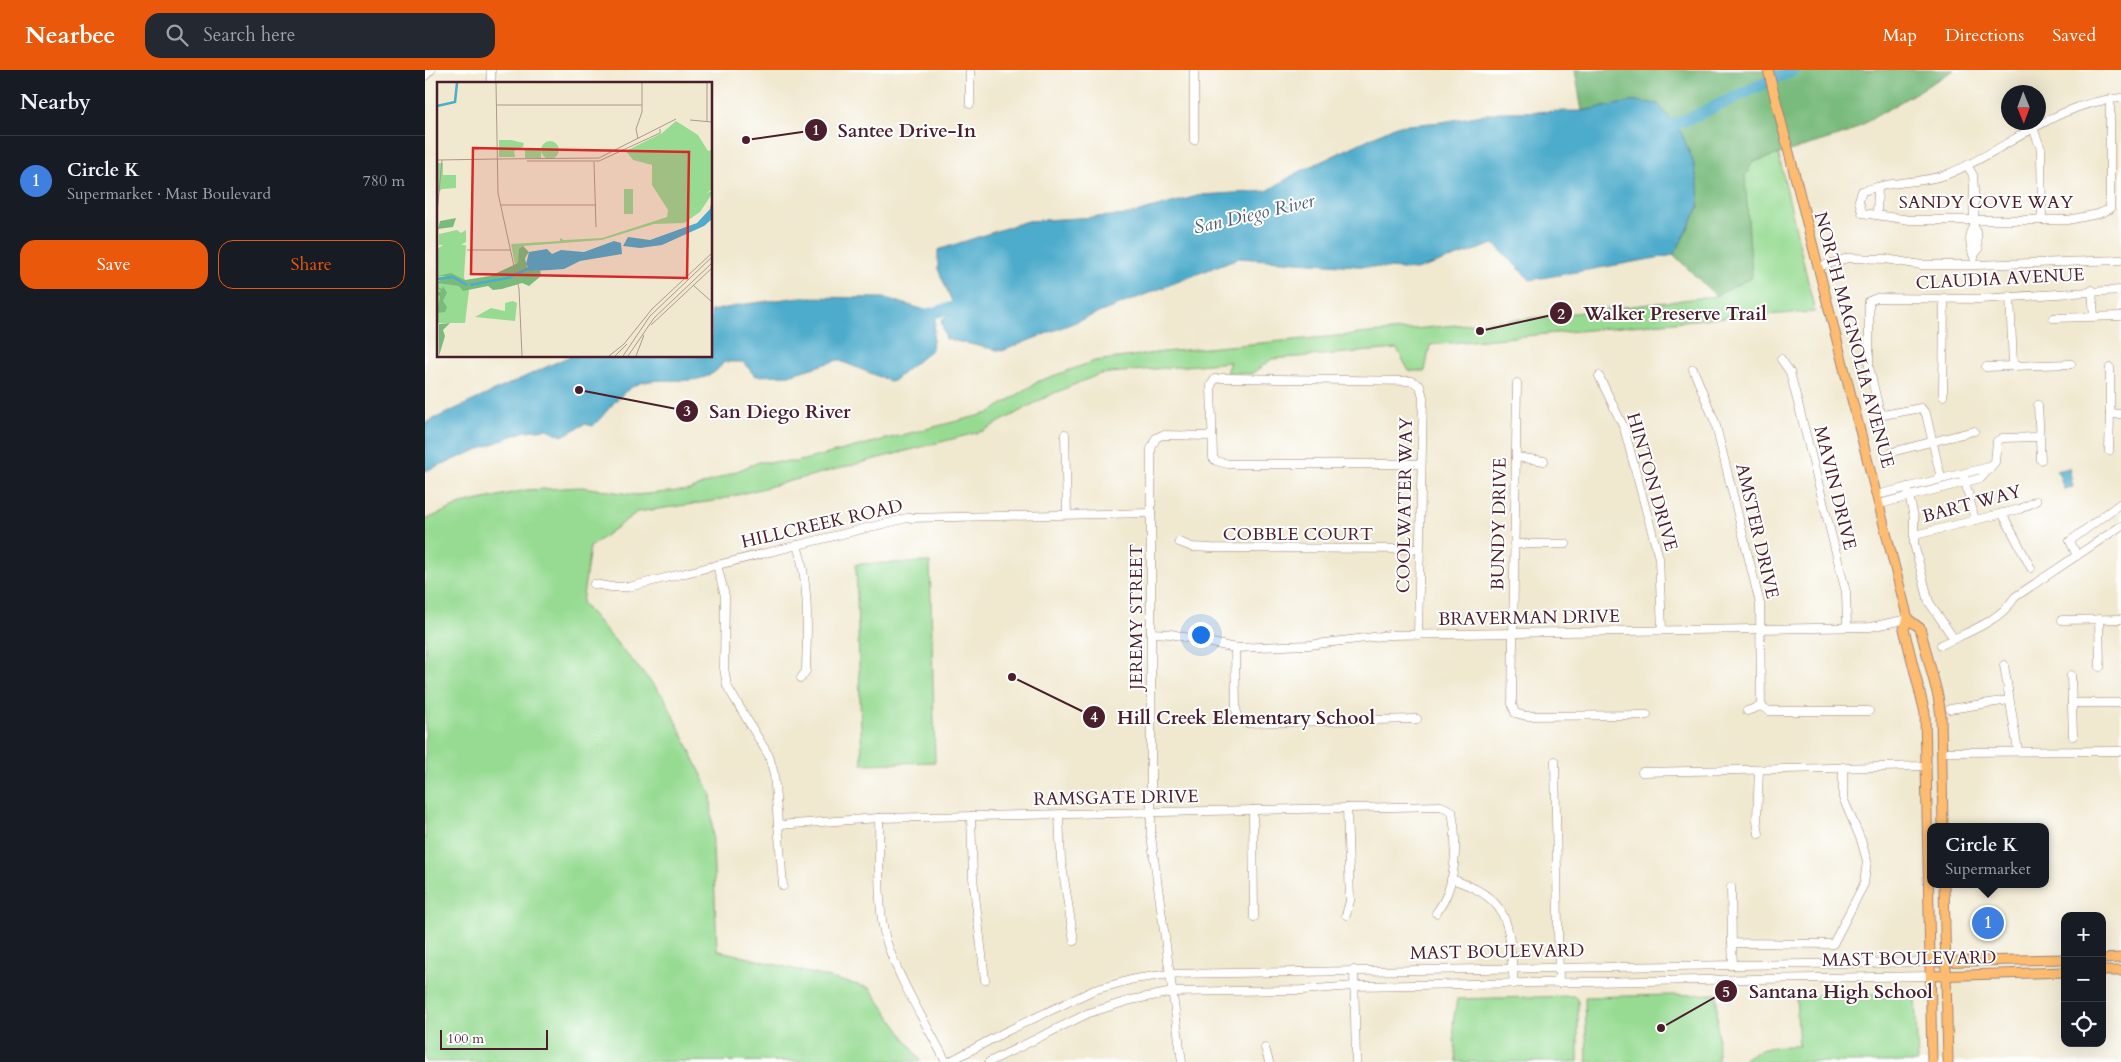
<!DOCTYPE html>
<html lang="en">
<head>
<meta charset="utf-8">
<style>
  :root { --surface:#171b24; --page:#242831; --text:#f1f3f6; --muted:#9ea1a6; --line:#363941; --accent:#ea580c }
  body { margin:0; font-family:Cardo,serif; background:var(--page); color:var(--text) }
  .controls { position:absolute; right:15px; bottom:15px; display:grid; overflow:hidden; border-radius:10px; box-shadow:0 5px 20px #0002 }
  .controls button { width:45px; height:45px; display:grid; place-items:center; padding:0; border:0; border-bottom:1px solid var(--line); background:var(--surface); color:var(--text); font:25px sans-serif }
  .compass { position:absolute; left:1576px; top:15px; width:45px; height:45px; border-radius:50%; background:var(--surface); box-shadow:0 5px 20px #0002; rotate:179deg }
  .scale { position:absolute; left:15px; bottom:12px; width:108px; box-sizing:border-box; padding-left:5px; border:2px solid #4a1f2b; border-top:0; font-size:14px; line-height:18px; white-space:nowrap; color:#4a1f2b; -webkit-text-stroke:4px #fff; paint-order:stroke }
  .you { position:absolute; left:775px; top:564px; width:18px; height:18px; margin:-12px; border:4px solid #fff; border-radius:50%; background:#1a73e8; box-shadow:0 0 0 8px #1a73e833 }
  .badge { display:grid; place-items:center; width:32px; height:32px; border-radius:50%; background:var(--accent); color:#fff; font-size:16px; font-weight:700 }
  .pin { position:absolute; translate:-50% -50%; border:2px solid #fff; box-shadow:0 1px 5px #0006 }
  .popup { position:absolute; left:1502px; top:753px; width:122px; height:65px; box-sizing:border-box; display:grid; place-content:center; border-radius:10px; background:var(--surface); filter:drop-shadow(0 1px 4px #0005); font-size:16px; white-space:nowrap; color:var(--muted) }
  .popup b { font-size:19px; color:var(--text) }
  .popup::after { content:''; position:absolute; left:50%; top:100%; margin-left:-10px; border:10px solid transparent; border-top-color:var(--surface) }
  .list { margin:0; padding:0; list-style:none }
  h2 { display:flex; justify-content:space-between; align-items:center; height:65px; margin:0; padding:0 20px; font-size:21px }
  h2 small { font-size:16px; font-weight:400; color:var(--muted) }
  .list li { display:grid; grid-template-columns:32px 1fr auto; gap:15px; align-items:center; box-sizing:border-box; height:90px; padding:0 20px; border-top:1px solid var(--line) }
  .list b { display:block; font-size:19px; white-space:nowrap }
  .list p { margin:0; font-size:16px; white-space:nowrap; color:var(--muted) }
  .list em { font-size:16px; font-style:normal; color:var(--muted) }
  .actions { display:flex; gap:10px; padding:15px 20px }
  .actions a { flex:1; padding:11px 0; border:1px solid var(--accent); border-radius:15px; text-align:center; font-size:18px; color:var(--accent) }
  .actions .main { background:var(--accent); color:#fff }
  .icon { flex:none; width:28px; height:28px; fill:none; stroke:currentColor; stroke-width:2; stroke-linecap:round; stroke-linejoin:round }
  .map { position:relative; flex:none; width:1696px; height:992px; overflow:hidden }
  header { display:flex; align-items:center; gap:30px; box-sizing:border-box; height:70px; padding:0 25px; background:var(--accent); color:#fff }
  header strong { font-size:24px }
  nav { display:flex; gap:28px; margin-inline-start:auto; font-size:18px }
  .search { width:350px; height:45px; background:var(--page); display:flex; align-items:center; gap:12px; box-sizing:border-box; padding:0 18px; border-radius:15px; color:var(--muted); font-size:19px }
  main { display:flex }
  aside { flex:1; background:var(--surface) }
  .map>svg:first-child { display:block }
</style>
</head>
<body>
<header>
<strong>Nearbee</strong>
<div class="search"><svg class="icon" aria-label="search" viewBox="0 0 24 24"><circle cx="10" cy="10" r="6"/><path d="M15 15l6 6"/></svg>Search here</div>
<nav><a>Map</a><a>Directions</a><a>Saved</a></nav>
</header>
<main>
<aside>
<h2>Nearby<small></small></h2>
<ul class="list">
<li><span class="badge" style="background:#3f7fe0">1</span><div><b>Circle K</b><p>Supermarket · Mast Boulevard</p></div><em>780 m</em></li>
</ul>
<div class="actions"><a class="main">Save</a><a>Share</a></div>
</aside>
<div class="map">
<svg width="1696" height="992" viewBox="0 0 1696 992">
  <rect width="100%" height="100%" fill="#fff"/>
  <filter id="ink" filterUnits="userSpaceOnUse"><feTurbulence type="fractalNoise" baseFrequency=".02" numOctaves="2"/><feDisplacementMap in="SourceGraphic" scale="10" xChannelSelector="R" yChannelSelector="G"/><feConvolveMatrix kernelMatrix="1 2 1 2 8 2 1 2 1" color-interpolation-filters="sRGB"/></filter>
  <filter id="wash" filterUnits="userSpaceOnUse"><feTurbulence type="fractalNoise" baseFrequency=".0096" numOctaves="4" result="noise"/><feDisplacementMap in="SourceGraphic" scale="20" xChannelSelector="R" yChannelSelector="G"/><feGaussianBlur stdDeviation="1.12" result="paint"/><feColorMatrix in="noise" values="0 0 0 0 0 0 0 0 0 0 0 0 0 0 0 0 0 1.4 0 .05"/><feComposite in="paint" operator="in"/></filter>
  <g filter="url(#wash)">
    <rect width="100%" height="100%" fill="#f0e8cf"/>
    <g fill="#97db93" stroke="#707d5f">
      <polygon points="1353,82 1390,242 1301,247 1005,275 1000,301 984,301 972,279 847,289 826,304 801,302 805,292 675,304 627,324 558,361 289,431 212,442 165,477 157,533 239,627 286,724 292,880 445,918 496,991 0,992 0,450 36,434 101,420 157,417 211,425 265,420 334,392 371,392 564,343 614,311 670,291 738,282 1108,248 1291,226 1320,88"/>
      <polygon points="505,492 510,692 437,694 431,494"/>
      <path d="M1490 923 1493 992H1317C1332 976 1354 976 1374 976L1371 926Z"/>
      <polygon points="1292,924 1293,992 1162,992 1160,927"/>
      <polygon points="1150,926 1153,931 1153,992 1031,992 1028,954 1032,929"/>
    </g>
    <polygon fill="#79bb7d" stroke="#626d54" points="1150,0 1529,0 1423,63 1328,92 1320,106 1327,207 1291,226 1249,185 1274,137 1211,31 1157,41"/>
    <g fill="#4dabcb" stroke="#4c657b">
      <polygon points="1211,31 1233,34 1256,62 1268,91 1273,113 1274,137 1249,185 1105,210 1069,174 991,200 813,188 577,281 521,269 516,250 531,241 513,199 513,180 602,151 703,145 776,125 842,121 870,104 971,56 1017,52 1074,42 1157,41"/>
      <path d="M375 227 459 228 511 243 507 279 467 312 413 290 364 305 330 306 318 292H299C296 296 292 301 288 303 268 317 236 305 213 314 195 321 182 343 168 356L160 354 137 366 123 359 100 361 0 401V353L145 286H286V241L321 234Z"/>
      <polygon points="1644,398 1648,417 1639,419 1634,404 1631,401"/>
    </g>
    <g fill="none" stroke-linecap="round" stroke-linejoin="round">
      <g stroke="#4dabcb" stroke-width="12">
        <polyline points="1234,59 1261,50 1368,0"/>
        <polyline points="493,247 544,233"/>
      </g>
    </g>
  </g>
  <g filter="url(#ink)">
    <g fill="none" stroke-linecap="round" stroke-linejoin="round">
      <defs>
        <g id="minor">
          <polyline points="66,0 66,14"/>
          <polyline points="0,6 6,0"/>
          <path d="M1685 29V139L1673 144 1643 150H1485L1437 143 1434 130 1437 121C1447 119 1457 115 1467 114 1486 111 1505 111 1523 104 1581 81 1631 32 1696 28"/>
          <polyline points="545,34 545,0"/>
          <polyline points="1608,58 1616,79 1617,150"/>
          <polyline points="769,70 769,0"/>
          <polyline points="1542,95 1548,105 1549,120 1549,157 1552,162 1553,180 1549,185"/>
          <polyline points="1452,145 1453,117"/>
          <path d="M1549 157C1542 167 1546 178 1549 188"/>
          <polyline points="1393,197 1423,188 1461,189 1496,195 1550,195 1696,190"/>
          <polyline points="1667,220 1669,246"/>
          <polyline points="1585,226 1588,295"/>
          <polyline points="1628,248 1696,246"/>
          <polyline points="1356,289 1365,302 1421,522 1422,557"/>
          <polyline points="1561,297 1646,294"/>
          <polyline points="1268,299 1290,352 1335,534 1336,636"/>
          <polyline points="1174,306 1199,358 1234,488 1237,560"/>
          <polyline points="1092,313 1087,634 1090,643 1101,646 1222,645"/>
          <polyline points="1518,326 1519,228"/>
          <polyline points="1613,335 1616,390"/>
          <polyline points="1685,344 1685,298"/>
          <polyline points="640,364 642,444"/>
          <polyline points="1684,381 1685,344 1696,344"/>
          <polyline points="1467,382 1549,361"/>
          <polyline points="1091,387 1119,391"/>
          <polyline points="1539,407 1550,450"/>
          <polyline points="1516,408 1501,344 1496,338 1458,345 1454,339 1444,297 1444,231 1452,228 1554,229 1696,220"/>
          <polyline points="1482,417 1489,447 1489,474 1504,532 1529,569"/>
          <polyline points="1452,425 1564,397"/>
          <polyline points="1454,434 1556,408 1570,392 1572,371 1577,368 1615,367"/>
          <polyline points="1577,443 1606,498"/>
          <polyline points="1490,465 1595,439 1611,431"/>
          <polyline points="754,472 767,477 786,478 994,479"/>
          <polyline points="1089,474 1141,474"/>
          <path d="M372 475C385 516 382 558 381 601L376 608"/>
          <polyline points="1652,486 1645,471 1696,433"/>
          <polyline points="292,495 300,526 299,598 302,616 344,686 349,704 358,816"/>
          <polyline points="169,514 186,517 204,517 482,448 726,443"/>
          <polyline points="1674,549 1675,597"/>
          <polyline points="1637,550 1696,549"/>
          <polyline points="726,563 746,564 810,578 884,575 965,565 1445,557 1483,549"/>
          <polyline points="993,565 998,327 995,316 987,311 798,308 790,309 786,315 788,388 791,391 803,394 995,394"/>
          <path d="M1516 575C1542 562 1574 552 1590 527L1696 456"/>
          <polyline points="810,578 811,640 814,648 821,653 992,649"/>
          <polyline points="1579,595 1593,681"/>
          <polyline points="1646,605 1648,666"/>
          <polyline points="1647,633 1696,633"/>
          <polyline points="1336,636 1344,641 1444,641"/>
          <polyline points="1525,639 1584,630"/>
          <polyline points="1322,641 1336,636"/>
          <polyline points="1517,682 1696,681"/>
          <polyline points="1130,691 1134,913"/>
          <polyline points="1217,702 1502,696"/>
          <polyline points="828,740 829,847"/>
          <polyline points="634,745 636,790 649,871"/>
          <polyline points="546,746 548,808 560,910"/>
          <path d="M454 748C455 784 451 839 462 873 476 914 501 953 521 992"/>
          <path d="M353 755 454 748 1016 736 1027 741C1033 772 1032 817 1011 843"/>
          <polyline points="1334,764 1332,750 1334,699"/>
          <path d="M1026 809C1090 829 1083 858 1089 914"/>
          <polyline points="1306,817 1307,873 1408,874 1439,814 1442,791 1436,770 1418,728 1418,697"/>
          <polyline points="921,845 925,831 922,738"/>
          <polyline points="1307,873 1308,895"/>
          <polyline points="929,900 931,992"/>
          <polyline points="840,978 844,992"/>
          <polyline points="524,992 580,962 669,920 709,909 745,904 1505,892"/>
          <polyline points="564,992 664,943 706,930 748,922 877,920 929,916 1506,906"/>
          <polyline points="757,992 726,766 726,379 731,368 737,365 787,366"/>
        </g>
        <g id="major">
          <polyline points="1343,0 1483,549 1495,558 1513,626 1516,646 1518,757"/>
          <polyline points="1483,549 1479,559 1500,643 1507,992"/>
          <polyline points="1519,814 1523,992"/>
          <polyline points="1677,889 1696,888"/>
          <polyline points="1505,892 1640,889"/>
          <polyline points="1677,901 1696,901"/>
          <polyline points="1506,906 1640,902"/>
        </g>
      </defs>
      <use href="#minor" stroke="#9d847d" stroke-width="9"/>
      <use href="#major" stroke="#9d847d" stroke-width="11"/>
      <use href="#minor" stroke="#fff" stroke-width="8"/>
      <use href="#major" stroke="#febc70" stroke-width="9"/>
    </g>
  </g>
  <g text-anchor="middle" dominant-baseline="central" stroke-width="4" stroke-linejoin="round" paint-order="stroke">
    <g font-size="18" fill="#4a1f2b" stroke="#fff">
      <text x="1561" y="132">SANDY COVE WAY</text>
      <text transform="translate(1575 209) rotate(-3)">CLAUDIA AVENUE</text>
      <text transform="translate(1429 270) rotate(75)">NORTH MAGNOLIA AVENUE</text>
      <text transform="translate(1227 412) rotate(74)">HINTON DRIVE</text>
      <text transform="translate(1410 418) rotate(76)">MAVIN DRIVE</text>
      <text transform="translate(1547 434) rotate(-15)">BART WAY</text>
      <text transform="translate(980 435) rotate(-89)">COOLWATER WAY</text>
      <text transform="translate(397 454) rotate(-13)">HILLCREEK ROAD</text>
      <text transform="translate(1074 454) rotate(-89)">BUNDY DRIVE</text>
      <text transform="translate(1332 461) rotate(77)">AMSTER DRIVE</text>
      <text x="873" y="464">COBBLE COURT</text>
      <text transform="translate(711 547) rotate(-90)">JEREMY STREET</text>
      <text transform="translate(1104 548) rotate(-1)">BRAVERMAN DRIVE</text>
      <text transform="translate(691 728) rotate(-1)">RAMSGATE DRIVE</text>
      <text transform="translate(1072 882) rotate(-1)">MAST BOULEVARD</text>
      <text transform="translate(1484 889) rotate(-1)">MAST BOULEVARD</text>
    </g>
    <g font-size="19" font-style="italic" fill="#4b5e73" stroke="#fff">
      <text transform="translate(829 144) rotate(-13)">San Diego River</text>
    </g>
  </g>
  <g transform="translate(12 12)">
    <rect width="275" height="275" fill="#f0e8cf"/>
    <path d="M239 39 261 53 271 69 275 68V107L270 111 275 109V112L263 130 247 141 217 142 165 158 86 164 82 182 78 183 74 162 123 159V156L127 158 165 156 230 135 231 128 215 103V83L196 78 189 69 225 51ZM74 58 87 61 86 65 77 69 78 75H62V58ZM104 68a9 9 0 1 1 18 0a9 9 0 1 1-18 0ZM88 66H104V76H88ZM0 81H6V93H19V106L5 107 0 111ZM187 107H196V132H187ZM20 148 24 151 29 148V160L24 163H29L27 195 32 209 28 241H1L0 167 6 163H2V152ZM76 219 80 221 78 239 38 235 54 226 68 229V221Z" fill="#97db93"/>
    <path d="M19 136 16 145 1 147 3 139ZM86 164 92 170 88 176 90 185 96 189 103 188 104 194 92 204 85 201 65 207 56 208 51 204 26 209 22 204 0 201 8 194H0L14 191 28 198 53 194 81 181 82 167ZM6 204 10 211 6 219 10 225 8 230 0 231 3 215 0 211 4 209 0 205 5 207ZM13 241 6 248 8 254 2 274V242Z" fill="#79bb7d"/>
    <path d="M275 117V137L267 144 225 163 203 166 186 164 191 155 213 158 260 141 273 127ZM177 159 184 161 185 172 143 179 127 187 113 188 93 189 89 182 92 170 110 167 115 172 124 168 147 170Z" fill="#4dabcb"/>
    <path fill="none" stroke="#4dabcb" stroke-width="2.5" d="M0 24 18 20 20 1M0 197 16 195 30 203M33 203 70 196 95 185"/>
    <path fill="none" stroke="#ae988d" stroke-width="1" d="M59 1 61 111 82 207 85 274M59 23H205M253 38 275 40M270 40V1M201 57 199 47 205 30V1M60 77 162 76 239 37M0 78 60 77M90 79H162L223 51V47M157 80 159 145M64 123H159M0 131 5 78M30 168H73M256 203 275 220M214 243 275 186M172 274 187 262 215 227 275 171M178 274 190 262M186 274 213 234 275 175M191 274 217 236 275 181M199 274 207 253"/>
    <path fill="#d62828" fill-opacity="0.15" stroke="#d62828" stroke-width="2.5" d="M36 66 252 70 250 196 34 192Z"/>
    <rect width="275" height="275" fill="none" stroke="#4a1f2b" stroke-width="2.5"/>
  </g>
  <path fill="none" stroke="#4a1f2b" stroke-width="2" d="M321 70L391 60M1055 261L1136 243M154 320L262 341M587 607L669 647M1236 958L1301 921"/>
  <g fill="#4a1f2b" stroke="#fff" stroke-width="2">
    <circle cx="321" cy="70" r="5"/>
    <circle cx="1055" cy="261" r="5"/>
    <circle cx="154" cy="320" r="5"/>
    <circle cx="587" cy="607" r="5"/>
    <circle cx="1236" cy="958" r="5"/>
    <circle cx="391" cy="60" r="12"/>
    <circle cx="1136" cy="243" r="12"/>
    <circle cx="262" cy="341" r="12"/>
    <circle cx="669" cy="647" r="12"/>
    <circle cx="1301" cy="921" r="12"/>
  </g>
  <g font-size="15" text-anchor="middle" font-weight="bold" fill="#fff">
    <text x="391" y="65">1</text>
    <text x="1136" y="249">2</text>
    <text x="262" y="346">3</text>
    <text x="669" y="652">4</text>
    <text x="1301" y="927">5</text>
  </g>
  <g font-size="19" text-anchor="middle" font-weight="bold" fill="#4a1f2b" stroke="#fff" stroke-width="4" stroke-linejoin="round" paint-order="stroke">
    <text x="482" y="67">Santee Drive-In</text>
    <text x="1250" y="250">Walker Preserve Trail</text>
    <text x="355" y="348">San Diego River</text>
    <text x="821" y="654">Hill Creek Elementary School</text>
    <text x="1416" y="928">Santana High School</text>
  </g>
</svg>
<div class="controls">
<button>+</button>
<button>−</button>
<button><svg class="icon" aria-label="locate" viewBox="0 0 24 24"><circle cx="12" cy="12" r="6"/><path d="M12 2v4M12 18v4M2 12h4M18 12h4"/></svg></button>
</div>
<svg class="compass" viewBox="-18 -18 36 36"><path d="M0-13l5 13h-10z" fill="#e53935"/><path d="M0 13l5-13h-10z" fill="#9ea1a6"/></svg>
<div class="scale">100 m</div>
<div class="you"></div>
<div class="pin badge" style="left:1563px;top:853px;background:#3f7fe0">1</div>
<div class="popup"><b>Circle K</b>Supermarket</div>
</div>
</main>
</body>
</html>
